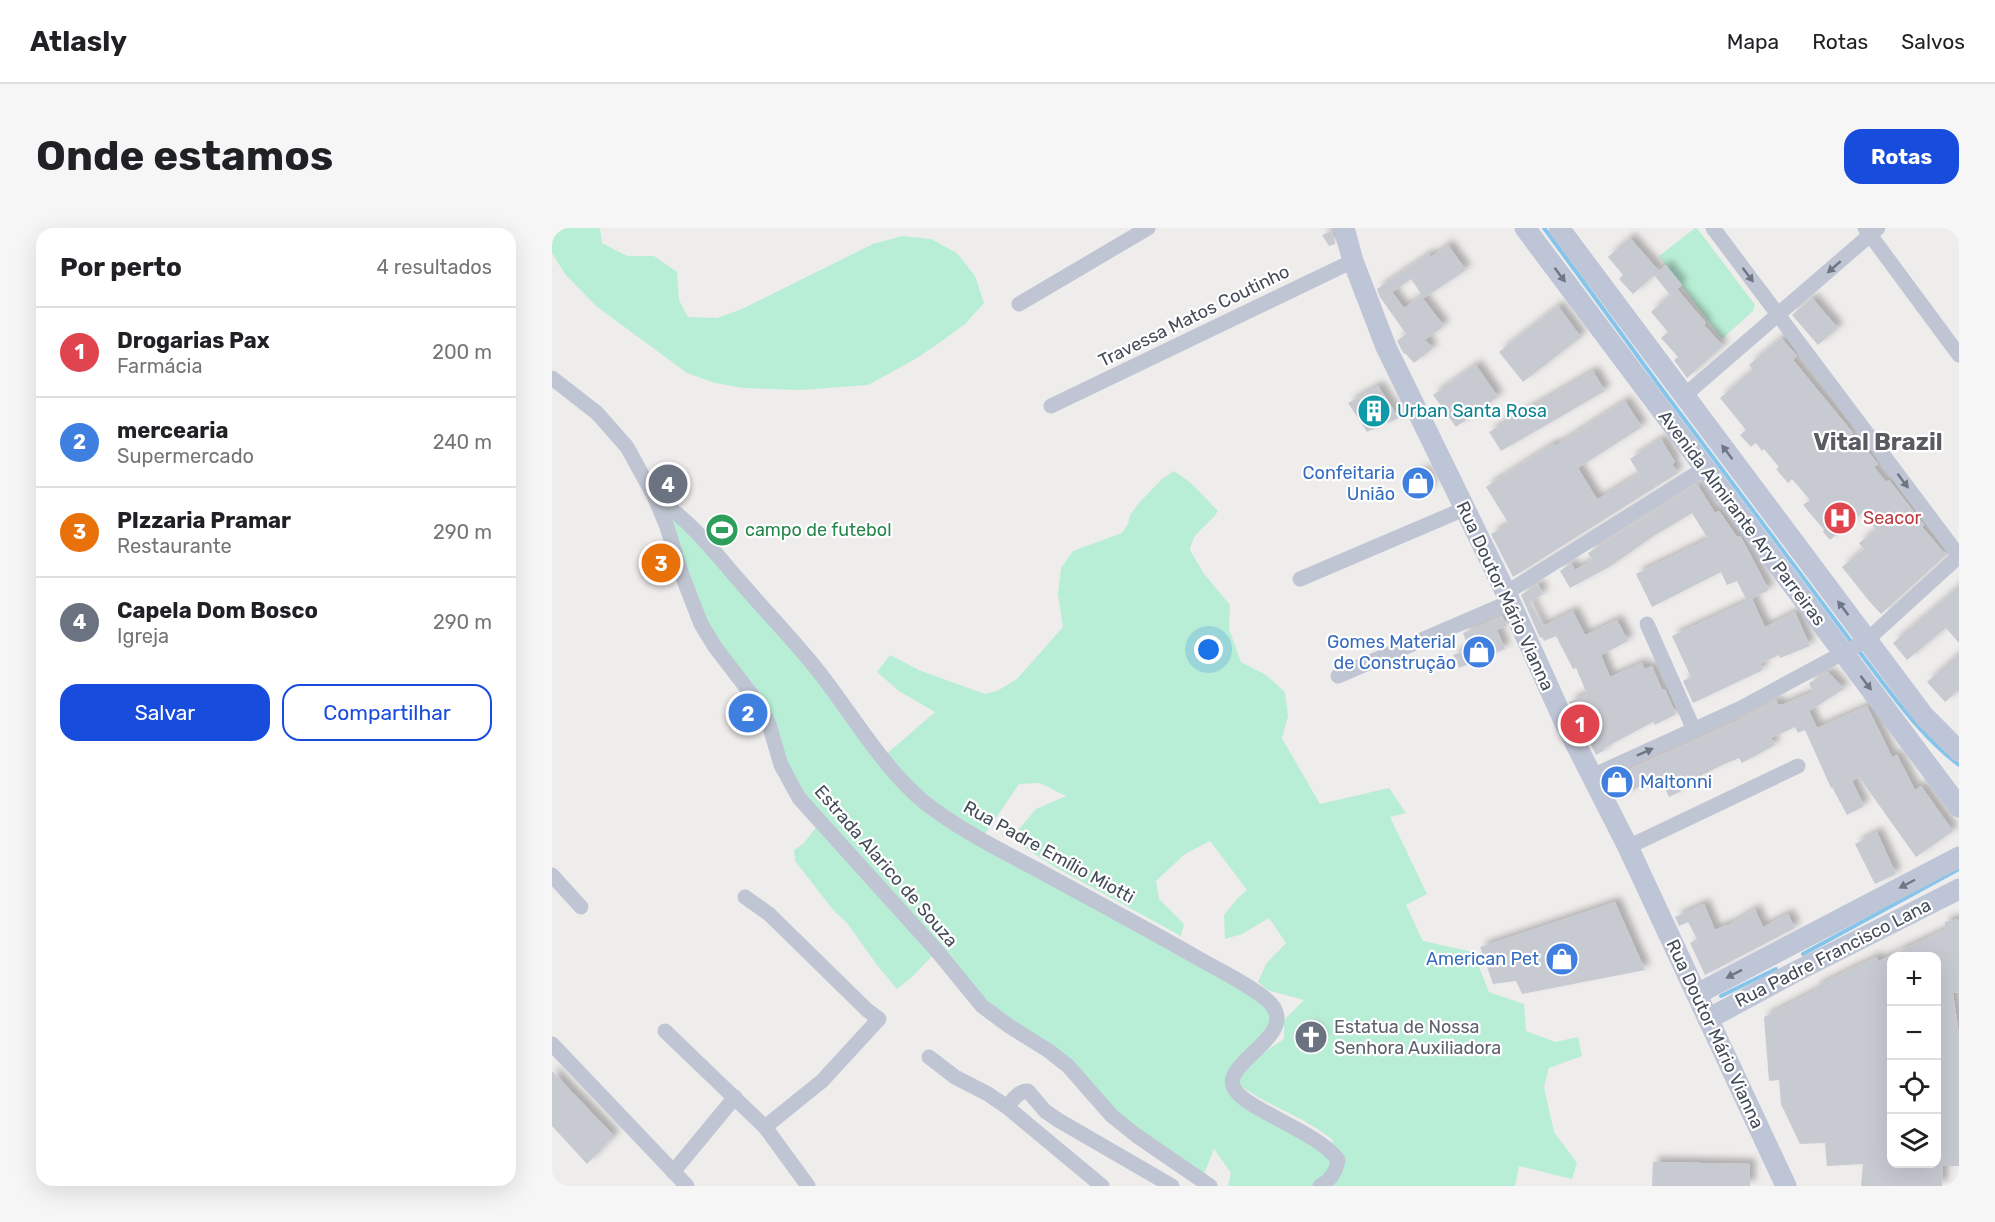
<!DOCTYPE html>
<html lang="pt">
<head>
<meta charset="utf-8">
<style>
  :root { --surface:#fff; --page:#f6f6f6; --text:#202124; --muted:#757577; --line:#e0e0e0; --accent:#184cdc }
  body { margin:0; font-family:Rubik,sans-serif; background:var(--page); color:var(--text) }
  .controls { position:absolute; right:18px; bottom:18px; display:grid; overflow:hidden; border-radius:12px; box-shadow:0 6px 24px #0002 }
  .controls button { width:54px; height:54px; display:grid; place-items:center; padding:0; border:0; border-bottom:2px solid var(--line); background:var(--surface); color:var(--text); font:30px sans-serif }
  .you { position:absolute; left:657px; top:422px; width:21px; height:21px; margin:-15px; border:4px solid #fff; border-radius:50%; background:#1a73e8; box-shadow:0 0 0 9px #1a73e833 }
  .badge { display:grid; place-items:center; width:39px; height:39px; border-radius:50%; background:var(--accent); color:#fff; font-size:20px; font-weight:700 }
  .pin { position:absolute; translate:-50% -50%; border:3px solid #fff; box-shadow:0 2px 6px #0006 }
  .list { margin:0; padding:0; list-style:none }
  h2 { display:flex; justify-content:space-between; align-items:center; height:78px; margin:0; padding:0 24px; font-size:26px }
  h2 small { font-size:20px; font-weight:400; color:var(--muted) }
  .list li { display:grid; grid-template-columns:39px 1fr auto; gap:18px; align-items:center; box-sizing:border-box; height:90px; padding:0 24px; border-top:2px solid var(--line) }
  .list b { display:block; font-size:22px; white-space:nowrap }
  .list p { margin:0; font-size:20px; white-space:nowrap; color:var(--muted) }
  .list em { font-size:20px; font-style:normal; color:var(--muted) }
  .actions { display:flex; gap:12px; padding:18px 24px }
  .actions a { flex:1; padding:14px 0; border:2px solid var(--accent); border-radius:18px; text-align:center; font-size:21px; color:var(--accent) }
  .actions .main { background:var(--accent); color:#fff }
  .icon { flex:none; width:33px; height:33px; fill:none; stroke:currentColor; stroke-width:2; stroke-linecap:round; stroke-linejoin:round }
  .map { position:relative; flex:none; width:1407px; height:958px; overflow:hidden; border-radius:18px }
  header { display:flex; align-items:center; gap:36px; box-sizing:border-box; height:84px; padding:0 30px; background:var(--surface); border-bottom:2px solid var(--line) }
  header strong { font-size:28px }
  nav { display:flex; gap:33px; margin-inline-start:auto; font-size:21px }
  .intro { display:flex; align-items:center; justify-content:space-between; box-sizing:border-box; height:144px; padding:0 36px }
  h1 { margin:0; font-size:42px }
  .button { padding:15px 27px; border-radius:18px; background:var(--accent); color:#fff; font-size:21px; font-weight:700 }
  main { display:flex; gap:36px; padding:0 36px }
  aside { flex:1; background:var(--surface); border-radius:18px; box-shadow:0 6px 24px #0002 }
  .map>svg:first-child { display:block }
</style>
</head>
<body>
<header>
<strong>Atlasly</strong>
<nav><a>Mapa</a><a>Rotas</a><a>Salvos</a></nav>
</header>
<div class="intro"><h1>Onde estamos</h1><a class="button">Rotas</a></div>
<main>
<aside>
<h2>Por perto<small>4 resultados</small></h2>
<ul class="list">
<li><span class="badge" style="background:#e0444e">1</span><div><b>Drogarias Pax</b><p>Farmácia</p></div><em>200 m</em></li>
<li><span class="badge" style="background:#3f7fe0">2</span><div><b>mercearia</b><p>Supermercado</p></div><em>240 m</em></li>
<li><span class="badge" style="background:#e8710a">3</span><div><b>PIzzaria Pramar</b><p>Restaurante</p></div><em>290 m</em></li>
<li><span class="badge" style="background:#6b7280">4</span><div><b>Capela Dom Bosco</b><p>Igreja</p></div><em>290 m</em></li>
</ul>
<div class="actions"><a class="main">Salvar</a><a>Compartilhar</a></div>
</aside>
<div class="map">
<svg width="1407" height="958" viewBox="0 0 1407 958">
  <defs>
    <filter id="shadow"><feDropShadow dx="5.5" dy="-5.5" stdDeviation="3" flood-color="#0004"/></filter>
  </defs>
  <rect width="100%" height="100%" fill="#efecec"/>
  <g fill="#b9eed6" fill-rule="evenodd">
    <polygon points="0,0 48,0 50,15 75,28 102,28 125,44 127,72 136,89 165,90 190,81 321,16 350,8 379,11 405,25 423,48 432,75 413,96 390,113 365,130 316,157 249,162 191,160 163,155 135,145 44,78 13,46 0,25"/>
    <polygon points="1143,0 1145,0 1203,77 1201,83 1170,111 1107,28"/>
    <path d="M622 243 639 255 666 283C655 300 642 301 638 322L652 346 678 377 677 401 689 434 714 447 733 464 736 488 730 510 768 576 837 560 854 585 838 589 875 666 854 677 871 713 921 724 937 764 972 776 974 803 1003 814 1026 809 1030 828 997 840 992 859 1002 904 1025 935 1020 951 967 938 963 958H676L679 945 662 921 650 951 457 798 384 724 360 749 345 761 325 737 295 695 282 683 243 633 242 622 252 615 268 594 247 570 217 496 163 419 115 299 122 281 331 529 383 484 347 463 325 444 338 427 369 443 433 466 445 463 465 451 511 399 506 366 509 340 521 323 570 305 576 296 578 287 586 276 610 251ZM488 555 514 568 484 581 459 611 503 639 629 708 632 696 607 671 604 653 633 626 658 613 695 662 685 671 672 687 673 711 690 706 717 690 734 715 714 736 706 754 715 762 752 772 732 792V811L696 835 685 855C714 878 752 888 782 913L759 919 765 911 680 855 724 784 592 700 429 612 467 556Z"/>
  </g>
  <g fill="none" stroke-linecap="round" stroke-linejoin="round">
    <g stroke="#85c5eb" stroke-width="4">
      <polyline points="992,0 1109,160 1301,416"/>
      <path d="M1306 422C1337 462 1366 506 1407 537"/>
      <polyline points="1251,726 1407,641"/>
      <polyline points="1169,768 1224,741"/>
    </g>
  </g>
  <g fill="#c8cad2" fill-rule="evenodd" filter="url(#shadow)">
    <polygon points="780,3 783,16 777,18 770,7"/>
    <polygon points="1078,10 1107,43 1081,66 1067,51 1071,47 1056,29"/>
    <polygon points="896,17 914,42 872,70 859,51 840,64 852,80 869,68 892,98 873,112 881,120 862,135 853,125 852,126 845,113 854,106 828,69 825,61 877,26 879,29"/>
    <polygon points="1114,37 1130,57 1125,61 1154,95 1152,97 1171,118 1135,150 1122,132 1126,129 1109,110 1116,104 1099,84 1125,61 1118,67 1102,47"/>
    <polygon points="1260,70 1286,100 1266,117 1240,87"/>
    <polygon points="1006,78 1029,109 971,154 947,124"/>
    <polygon points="1229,110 1245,128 1241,132 1301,205 1298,207 1312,223 1314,221 1326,236 1322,239 1334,254 1337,252 1372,297 1370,299 1394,327 1329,386 1317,373 1290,339 1312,321 1307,315 1324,302 1310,285 1278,312 1271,304 1272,302 1251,277 1258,272 1240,251 1236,255 1224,241 1227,239 1212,221 1210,223 1204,215 1199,219 1188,207 1194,202 1168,170 1201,142 1197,137"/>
    <polygon points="924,137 946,169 904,199 881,167"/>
    <polygon points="1041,143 1053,163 949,223 937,204"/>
    <polygon points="826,158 847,190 815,204 796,175"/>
    <polygon points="1073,173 1090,199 1026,240 1043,268 1046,271 1087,246 1078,231 1109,211 1123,234 1120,236 1126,245 961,349 939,306 957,296 934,259 1001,216 1003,218"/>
    <polygon points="873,242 880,257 877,263 861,271 852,252"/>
    <polygon points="1145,256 1163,285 1167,283 1185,309 1188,308 1190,311 1217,362 1195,373 1185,353 1175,357 1169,344 1100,379 1084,346 1156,311 1140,285 1100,309 1057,339 1018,360 1008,343 1019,335 1023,342 1040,332 1036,325"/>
    <polygon points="986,356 991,366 978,374 991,398 1021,383 1033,407 1065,392 1076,413 1049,427 1058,449 1090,435 1093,441 1100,438 1110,462 1113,461 1124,486 1103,497 1101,494 1052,520 1053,522 1044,527 1017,474 1035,466 1024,440 1021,441 1004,408 992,413 990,409 988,410 969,367"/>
    <polygon points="1407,358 1407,415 1394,400 1355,432 1341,415"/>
    <polygon points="1200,371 1213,399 1243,384 1258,418 1228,430 1227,427 1208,436 1211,442 1141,475 1131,453 1139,449 1120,408"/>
    <polygon points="950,388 955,398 945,402 953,421 907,440 901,427 917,421 911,405"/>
    <polygon points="1407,426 1407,462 1393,474 1375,454"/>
    <polygon points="1276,444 1292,461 1257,483 1265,500 1315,478 1340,529 1345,527 1363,562 1369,558 1401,603 1364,629 1307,549 1300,553 1312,578 1295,587 1280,559 1279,560 1253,502 1246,505 1243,499 1219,510 1223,517 1190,535 1187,530 1168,538 1127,559 1129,563 1117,569 1107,548 1066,570 1056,551 1193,489 1224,472 1226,477 1232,476 1261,464 1257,455"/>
    <polygon points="1325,604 1344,646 1323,656 1303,616"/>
    <polygon points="1063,674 1093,742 970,766 964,753 941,756 928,719"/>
    <polygon points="1152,676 1163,702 1174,697 1175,698 1203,681 1211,699 1236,686 1243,700 1153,747 1138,715 1145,711 1136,694 1127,698 1123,689"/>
    <path d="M1407 691V764L1401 765 1407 806V938H1391L1390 958H1309L1311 936 1275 938 1273 915 1248 916 1229 876 1227 852 1217 853 1212 789 1264 762 1263 759 1324 729 1327 733 1392 702 1393 694ZM1340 729H1384V936H1340Z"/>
    <polygon points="759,798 771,810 760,820 748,808"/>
    <polygon points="0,843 62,908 35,936 0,898"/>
    <polygon points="1101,934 1198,936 1198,958 1100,958"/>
  </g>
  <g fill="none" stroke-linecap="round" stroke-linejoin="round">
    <g stroke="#bfc5d2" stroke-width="15">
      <polyline points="1161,0 1407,328"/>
      <polyline points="1313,0 1407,127"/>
      <polyline points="467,76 596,0"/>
      <polyline points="0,150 45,185 75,219 103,270 115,299 130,347 149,396 163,419 206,475 217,496 229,537 247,570 385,723 430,778 457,798 497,823 516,838 560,888 585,908 658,958"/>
      <polyline points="1133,167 1326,0"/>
      <polyline points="499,178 801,33"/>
      <path d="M103 270C136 290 160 321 185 350 212 382 242 412 267 444 300 486 331 540 372 574 406 601 446 621 484 641 537 670 591 699 644 729 663 740 706 761 719 776 746 807 673 833 681 858 688 880 766 903 786 932 784 944 779 952 768 958"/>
      <polyline points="748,351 912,281"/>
      <polyline points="954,365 1153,240"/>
      <polyline points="1095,396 1142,502"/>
      <polyline points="786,448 958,374"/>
      <polyline points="1040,548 1189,480 1315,412 1407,328"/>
      <polyline points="1076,619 1246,538"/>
      <polyline points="0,647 29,679"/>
      <polyline points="193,669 217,686 315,782 327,791 270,853 213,899"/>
      <polyline points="113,803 213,899 256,958"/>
      <polyline points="0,816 135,958"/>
      <polyline points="377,829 403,849 436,866 455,879 550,958"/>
      <path d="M455 879C461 872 466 863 476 863L493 883 506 892 620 958"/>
      <polyline points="121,944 183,869"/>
    </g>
    <g stroke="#bec5d6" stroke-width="21">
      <polyline points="792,0 801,33 834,119 954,365 1012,493 1076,619 1234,958"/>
      <polyline points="973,0 1407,579"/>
      <polyline points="1007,0 1372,488 1407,523"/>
      <polyline points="1145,766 1407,629"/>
      <polyline points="1156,791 1241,745 1407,661"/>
    </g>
  </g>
  <defs><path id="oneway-solid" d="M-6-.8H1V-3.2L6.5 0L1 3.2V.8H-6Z" transform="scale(1.5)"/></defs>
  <g fill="#6f7683">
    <use href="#oneway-solid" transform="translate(1282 39) rotate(139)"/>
    <use href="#oneway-solid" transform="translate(1196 47) rotate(53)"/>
    <use href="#oneway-solid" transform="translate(1351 253) rotate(53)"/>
    <use href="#oneway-solid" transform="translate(1093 524) rotate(-24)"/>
  </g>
  <g fill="#6f7685">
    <use href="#oneway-solid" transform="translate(1008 47) rotate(53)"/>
    <use href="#oneway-solid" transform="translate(1175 224) rotate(-127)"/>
    <use href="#oneway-solid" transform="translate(1291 380) rotate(-127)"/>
    <use href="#oneway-solid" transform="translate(1314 455) rotate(53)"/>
    <use href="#oneway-solid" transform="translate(1355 656) rotate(152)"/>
    <use href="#oneway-solid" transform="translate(1182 746) rotate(153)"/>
  </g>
  <defs>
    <symbol id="building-disc" viewBox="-11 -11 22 22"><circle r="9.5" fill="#0f9aa8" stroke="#fff"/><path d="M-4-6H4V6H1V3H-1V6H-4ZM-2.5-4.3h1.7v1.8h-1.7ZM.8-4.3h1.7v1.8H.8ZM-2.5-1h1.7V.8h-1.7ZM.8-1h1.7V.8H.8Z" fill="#fff"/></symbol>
    <symbol id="shop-disc" viewBox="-11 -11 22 22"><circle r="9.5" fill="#3f7fe0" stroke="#fff"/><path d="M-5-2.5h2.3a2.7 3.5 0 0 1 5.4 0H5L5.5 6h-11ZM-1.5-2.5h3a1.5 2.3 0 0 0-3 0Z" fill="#fff"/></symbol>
    <symbol id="hospital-disc" viewBox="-11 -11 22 22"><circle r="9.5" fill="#e0444e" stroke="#fff"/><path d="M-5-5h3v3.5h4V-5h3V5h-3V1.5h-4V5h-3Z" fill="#fff"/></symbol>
    <symbol id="stadium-disc" viewBox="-11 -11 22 22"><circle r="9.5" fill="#2e9e5b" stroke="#fff"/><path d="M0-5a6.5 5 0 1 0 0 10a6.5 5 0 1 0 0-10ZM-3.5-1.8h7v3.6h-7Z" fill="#fff"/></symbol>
    <symbol id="church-disc" viewBox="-11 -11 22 22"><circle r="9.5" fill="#6b7280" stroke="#fff"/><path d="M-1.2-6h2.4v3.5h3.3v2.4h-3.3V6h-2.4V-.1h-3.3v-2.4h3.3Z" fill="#fff"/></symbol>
  </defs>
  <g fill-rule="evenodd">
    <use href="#building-disc" x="803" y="164" width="38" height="38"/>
    <use href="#shop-disc" x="847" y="236" width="38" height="38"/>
    <use href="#hospital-disc" x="1269" y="271" width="38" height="38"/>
    <use href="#stadium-disc" x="151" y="283" width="38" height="38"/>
    <use href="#shop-disc" x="908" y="405" width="38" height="38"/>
    <use href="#shop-disc" x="1046" y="535" width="38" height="38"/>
    <use href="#shop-disc" x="991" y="712" width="38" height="38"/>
    <use href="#church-disc" x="740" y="790" width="38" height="38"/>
  </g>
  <g text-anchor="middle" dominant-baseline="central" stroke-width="4.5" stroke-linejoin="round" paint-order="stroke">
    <g font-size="18" fill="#444c59" stroke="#fff">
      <text transform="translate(642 88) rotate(-26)">Travessa Matos Coutinho</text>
      <text transform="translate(1190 290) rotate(53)">Avenida Almirante Ary Parreiras</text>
      <text transform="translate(953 368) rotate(65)">Rua Doutor Mário Vianna</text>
      <text transform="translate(497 624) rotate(29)">Rua Padre Emílio Miotti</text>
      <text transform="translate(334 638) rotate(49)">Estrada Alarico de Souza</text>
      <text transform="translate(1281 725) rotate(-27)">Rua Padre Francisco Lana</text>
      <text transform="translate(1163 806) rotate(65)">Rua Doutor Mário Vianna</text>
    </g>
    <g font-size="18" fill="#0d838f" stroke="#fff" text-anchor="start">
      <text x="845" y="183">Urban Santa Rosa</text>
    </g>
    <g font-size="18" fill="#366cbe" stroke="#fff" text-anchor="end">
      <text x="843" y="245">Confeitaria<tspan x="843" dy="21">União</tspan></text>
      <text x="904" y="414">Gomes Material<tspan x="904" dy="21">de Construção</tspan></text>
      <text x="1088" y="554" text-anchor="start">Maltonni</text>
      <text x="987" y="731">American Pet</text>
    </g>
    <g font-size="18" fill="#be3a42" stroke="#fff" text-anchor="start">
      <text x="1311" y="290">Seacor</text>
    </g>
    <g font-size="18" fill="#27864d" stroke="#fff" text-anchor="start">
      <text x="193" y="302">campo de futebol</text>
    </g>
    <g font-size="18" fill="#5b616d" stroke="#fff" text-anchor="start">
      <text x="782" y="799">Estatua de Nossa<tspan x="782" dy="21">Senhora Auxiliadora</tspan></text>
    </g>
    <g font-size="24" font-weight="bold" fill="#595b61" stroke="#fff">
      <text x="1326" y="214">Vital Brazil</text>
    </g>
  </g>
</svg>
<div class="controls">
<button>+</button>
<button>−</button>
<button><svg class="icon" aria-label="locate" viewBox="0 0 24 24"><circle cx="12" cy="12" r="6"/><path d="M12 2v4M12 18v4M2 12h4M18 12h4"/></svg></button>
<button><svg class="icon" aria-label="layers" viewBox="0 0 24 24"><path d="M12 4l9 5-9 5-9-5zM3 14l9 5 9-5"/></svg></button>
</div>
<div class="you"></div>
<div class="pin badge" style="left:1028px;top:496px;background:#e0444e">1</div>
<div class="pin badge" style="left:196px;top:485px;background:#3f7fe0">2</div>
<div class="pin badge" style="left:109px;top:335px;background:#e8710a">3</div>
<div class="pin badge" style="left:116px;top:256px;background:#6b7280">4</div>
</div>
</main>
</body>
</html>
